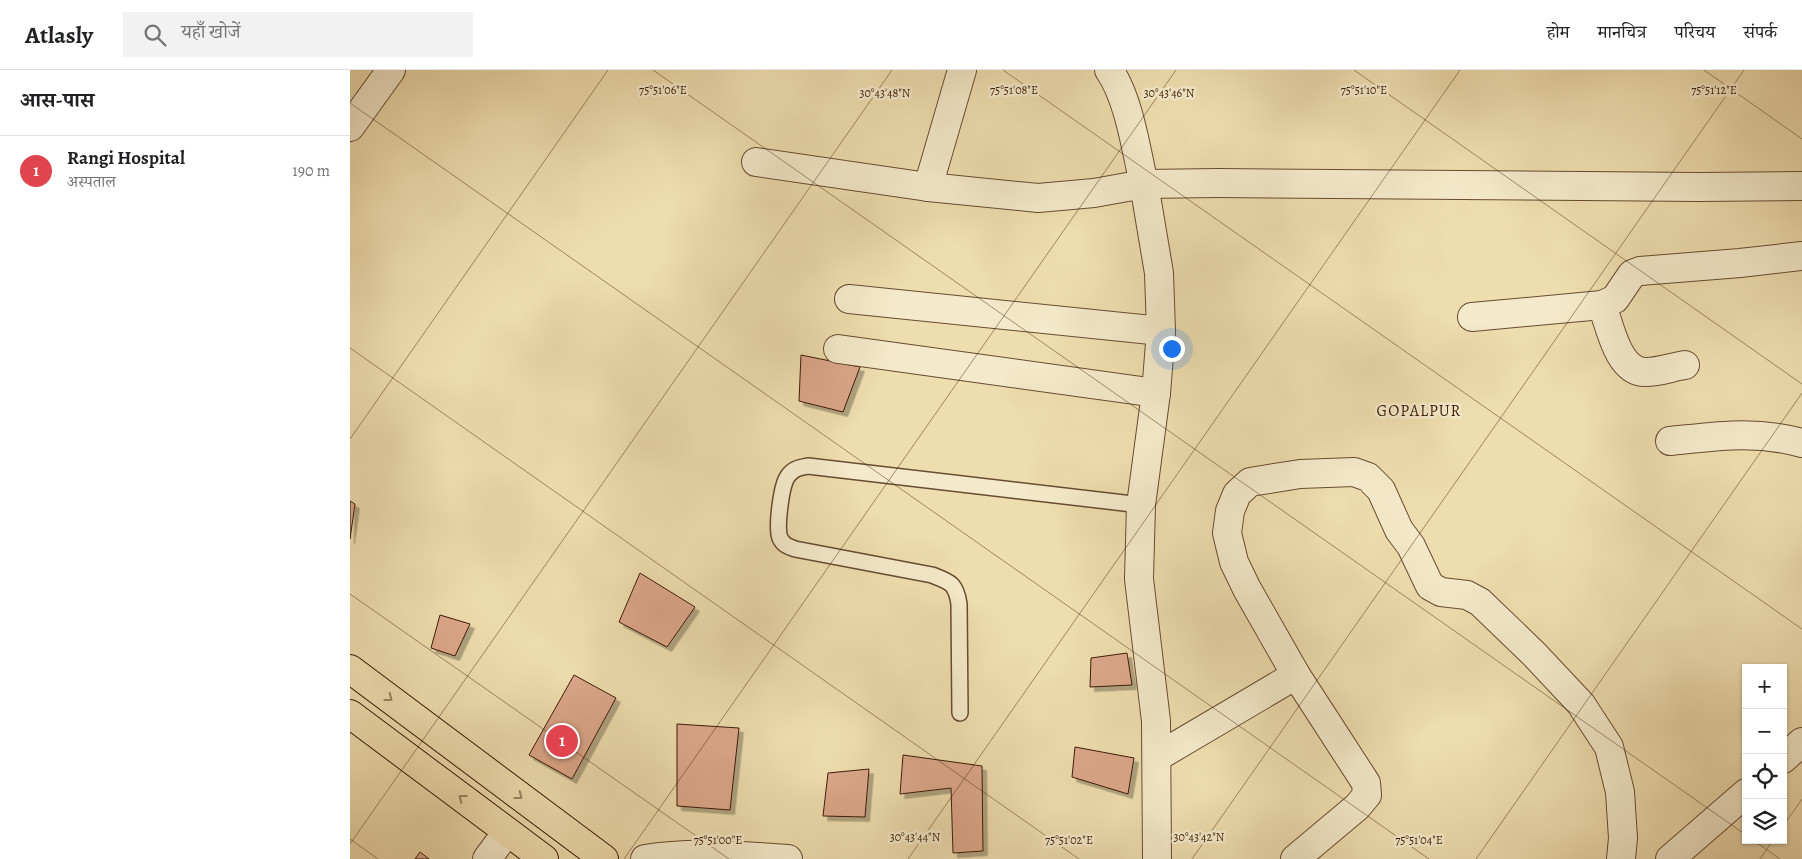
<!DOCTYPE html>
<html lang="hi">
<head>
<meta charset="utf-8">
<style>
  :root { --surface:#fff; --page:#f2f2f2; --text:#202124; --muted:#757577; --line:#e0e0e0; --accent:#111827 }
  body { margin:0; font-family:Alegreya,"Noto Serif Devanagari",serif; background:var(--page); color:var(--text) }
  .controls { position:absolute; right:15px; bottom:15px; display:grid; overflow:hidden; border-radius:0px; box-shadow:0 1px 4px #0004 }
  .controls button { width:45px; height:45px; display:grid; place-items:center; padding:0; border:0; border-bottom:1px solid var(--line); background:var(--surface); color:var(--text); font:25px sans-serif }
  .you { position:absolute; left:821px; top:278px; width:18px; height:18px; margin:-12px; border:4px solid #fff; border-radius:50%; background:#1a73e8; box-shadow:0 0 0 8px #1a73e833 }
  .badge { display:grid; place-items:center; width:32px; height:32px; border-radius:50%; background:var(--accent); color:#fff; font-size:16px; font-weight:700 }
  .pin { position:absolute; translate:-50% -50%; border:2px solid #fff; box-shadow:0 1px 5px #0006 }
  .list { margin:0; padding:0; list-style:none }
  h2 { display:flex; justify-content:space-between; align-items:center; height:65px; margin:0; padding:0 20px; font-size:21px }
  h2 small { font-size:16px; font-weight:400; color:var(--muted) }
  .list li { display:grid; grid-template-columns:32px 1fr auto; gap:15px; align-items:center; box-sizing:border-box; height:70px; padding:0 20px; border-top:1px solid var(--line) }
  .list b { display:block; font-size:19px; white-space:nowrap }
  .list p { margin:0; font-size:16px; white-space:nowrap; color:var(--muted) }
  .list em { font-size:16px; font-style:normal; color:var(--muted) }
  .icon { flex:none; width:28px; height:28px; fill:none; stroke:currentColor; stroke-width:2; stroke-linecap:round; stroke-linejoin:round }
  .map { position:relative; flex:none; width:1452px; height:789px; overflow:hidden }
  header { display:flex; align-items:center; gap:30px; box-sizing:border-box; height:70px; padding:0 25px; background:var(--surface); border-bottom:1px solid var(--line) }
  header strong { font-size:24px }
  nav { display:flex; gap:28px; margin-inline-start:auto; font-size:18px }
  .search { width:350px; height:45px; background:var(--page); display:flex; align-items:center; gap:12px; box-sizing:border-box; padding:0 18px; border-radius:0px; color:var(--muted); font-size:19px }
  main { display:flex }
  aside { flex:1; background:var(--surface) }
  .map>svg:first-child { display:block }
</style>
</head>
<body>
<header>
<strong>Atlasly</strong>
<div class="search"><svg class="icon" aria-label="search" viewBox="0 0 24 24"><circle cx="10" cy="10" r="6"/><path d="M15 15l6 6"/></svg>यहाँ खोजें</div>
<nav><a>होम</a><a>मानचित्र</a><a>परिचय</a><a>संपर्क</a></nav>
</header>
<main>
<aside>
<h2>आस-पास<small></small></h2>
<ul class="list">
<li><span class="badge" style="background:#e0444e">1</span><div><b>Rangi Hospital</b><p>अस्पताल</p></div><em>190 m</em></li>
</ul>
</aside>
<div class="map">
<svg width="1452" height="789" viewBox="0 0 1452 789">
  <defs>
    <filter id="shadow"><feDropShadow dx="4.5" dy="4.5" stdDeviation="0" flood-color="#0004"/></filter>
  </defs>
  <rect width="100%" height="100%" fill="#eeddae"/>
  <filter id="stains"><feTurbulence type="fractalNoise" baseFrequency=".004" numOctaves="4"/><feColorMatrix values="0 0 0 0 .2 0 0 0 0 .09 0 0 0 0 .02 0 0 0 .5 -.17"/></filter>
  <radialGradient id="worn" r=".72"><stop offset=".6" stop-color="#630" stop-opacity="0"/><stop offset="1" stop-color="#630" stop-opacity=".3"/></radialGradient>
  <g fill="#dca78a" stroke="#3b1a07" filter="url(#shadow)">
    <polygon points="451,285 510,297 493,342 449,331"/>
    <polygon points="0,431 5,434 0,469"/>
    <polygon points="290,503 345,537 317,577 269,552"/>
    <polygon points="90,545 120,554 105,586 81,578"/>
    <polygon points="777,583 782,615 740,617 741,588"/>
    <polygon points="224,605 266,628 222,709 179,685"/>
    <polygon points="327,654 389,658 380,740 327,736"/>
    <polygon points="725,677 784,688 778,724 722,707"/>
    <polygon points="553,685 632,696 633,781 603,783 601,718 550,724"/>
    <polygon points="519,699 515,747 473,746 478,703"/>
    <polygon points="70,782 79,789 65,789"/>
  </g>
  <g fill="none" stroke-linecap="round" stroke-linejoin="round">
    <defs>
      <path id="service" d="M610 643 609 534C606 513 600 512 582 505L445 479C439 477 433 475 430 468 426 458 431 415 438 406 444 398 449 398 458 396L791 435"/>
      <g id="minor">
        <path d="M759 0C779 28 786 80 794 114L867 113 1350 117 1452 116"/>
        <polyline points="0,57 41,0"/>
        <polyline points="406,92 578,117 688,128 744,123 794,114 809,203 811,261 806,323 791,435 789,509 806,651 807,789"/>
        <polyline points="578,117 612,0"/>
        <polyline points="499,229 811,261"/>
        <path d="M1252 235C1260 256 1268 303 1296 302 1309 302 1322 297 1335 295"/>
        <polyline points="1122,247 1252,235 1265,229 1282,204 1290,201 1390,193 1452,186"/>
        <polyline points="488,279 806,323"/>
        <path d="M1320 371C1368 366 1405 360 1452 373"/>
        <polyline points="807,687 946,605"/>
        <polyline points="1433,689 1452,672"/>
        <polyline points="137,789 157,762"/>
        <path d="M295 789C342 781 391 786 438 789"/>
        <polyline points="945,789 1007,737 1017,725 1016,713 946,605 897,519 884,492 877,463 880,441 887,424 900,412 950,404 1004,402 1018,407 1031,420 1049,460 1061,476 1080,516 1091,522 1117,525 1130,532 1184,584 1231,634 1259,677 1270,722 1273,768 1271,789"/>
        <polyline points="1320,789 1396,723"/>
      </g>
      <g id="primary">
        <polyline points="0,599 254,789"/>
        <polyline points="0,644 194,789"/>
      </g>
    </defs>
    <use href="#service" stroke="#684b31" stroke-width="18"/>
    <use href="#minor" stroke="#684b31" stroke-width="30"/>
    <use href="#primary" stroke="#3b1a07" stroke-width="30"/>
    <use href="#service" stroke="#f4e9ca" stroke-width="15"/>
    <use href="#minor" stroke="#f4e9ca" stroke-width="28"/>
    <use href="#primary" stroke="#eeddae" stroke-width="28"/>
  </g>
  <defs><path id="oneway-chevron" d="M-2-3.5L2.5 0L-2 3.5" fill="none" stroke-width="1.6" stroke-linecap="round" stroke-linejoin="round" transform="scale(1.25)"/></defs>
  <g stroke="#9d8563">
    <use href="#oneway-chevron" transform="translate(39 628) rotate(37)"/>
    <use href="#oneway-chevron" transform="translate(169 726) rotate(37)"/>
    <use href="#oneway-chevron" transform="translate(112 728) rotate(-143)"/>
  </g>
  <path fill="none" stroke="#3b1a07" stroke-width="1" stroke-opacity="0.45" d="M303 0 1396 765M653 0 1452 559M1004 0 1452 314M1354 0 1452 69M0 33 1079 789M0 278 729 789M0 369 258 0M0 524 379 789M1433 756 1452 729M0 769 28 789M1403 770 1430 789M0 774 542 0M274 789 826 0M558 789 1110 0M842 789 1394 0M1126 789 1452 323M1410 789 1423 770"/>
  <g text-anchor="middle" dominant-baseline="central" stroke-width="5" stroke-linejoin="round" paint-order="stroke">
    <g font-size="16" letter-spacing="1" fill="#3b1a07" stroke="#f4e9ca">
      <text x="1069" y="341">GOPALPUR</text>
    </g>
  </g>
  <g font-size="12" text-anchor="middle" fill="#3b1a07" stroke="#f4e9ca" stroke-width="5" stroke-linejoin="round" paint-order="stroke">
    <text x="1364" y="24">75°51'12"E</text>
    <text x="313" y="24">75°51'06"E</text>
    <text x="664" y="24">75°51'08"E</text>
    <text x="1014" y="24">75°51'10"E</text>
    <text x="535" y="27">30°43'48"N</text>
    <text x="819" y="27">30°43'46"N</text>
    <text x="565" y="771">30°43'44"N</text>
    <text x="849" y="771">30°43'42"N</text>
    <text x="368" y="774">75°51'00"E</text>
    <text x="719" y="774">75°51'02"E</text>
    <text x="1069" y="774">75°51'04"E</text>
  </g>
  <rect width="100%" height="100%" filter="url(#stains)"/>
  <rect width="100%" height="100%" fill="url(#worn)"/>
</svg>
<div class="controls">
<button>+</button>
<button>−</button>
<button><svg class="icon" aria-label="locate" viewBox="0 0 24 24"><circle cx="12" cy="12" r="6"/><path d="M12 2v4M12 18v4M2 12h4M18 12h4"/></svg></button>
<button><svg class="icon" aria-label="layers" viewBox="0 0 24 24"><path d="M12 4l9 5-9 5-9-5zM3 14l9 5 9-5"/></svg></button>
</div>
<div class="you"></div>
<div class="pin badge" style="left:212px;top:671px;background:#e0444e">1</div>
</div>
</main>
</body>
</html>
